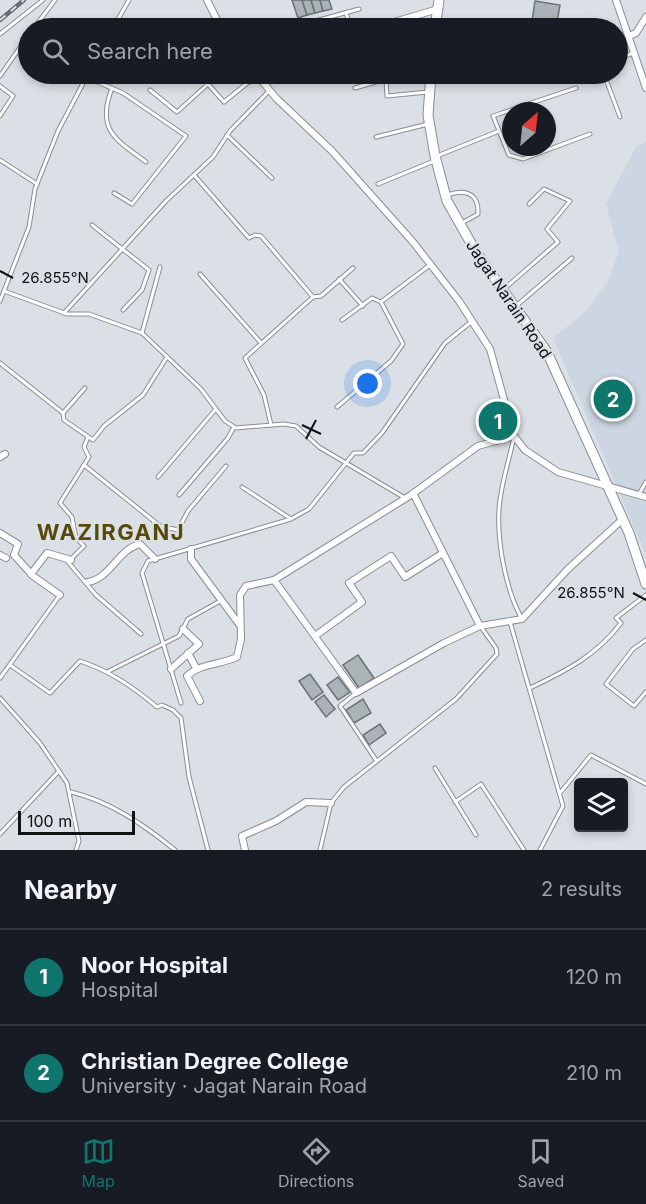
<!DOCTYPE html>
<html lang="en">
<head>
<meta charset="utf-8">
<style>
  :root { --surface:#171b24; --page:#242831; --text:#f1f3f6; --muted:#9ea1a6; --line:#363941; --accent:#0f766e }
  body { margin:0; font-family:Inter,sans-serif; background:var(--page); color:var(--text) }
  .controls { position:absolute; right:18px; bottom:18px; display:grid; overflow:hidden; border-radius:6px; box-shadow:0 3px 9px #0003 }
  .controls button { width:54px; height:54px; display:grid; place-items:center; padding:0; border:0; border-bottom:2px solid var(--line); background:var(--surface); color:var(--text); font:30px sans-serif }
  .compass { position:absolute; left:502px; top:102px; width:54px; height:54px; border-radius:50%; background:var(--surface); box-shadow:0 3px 9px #0003; rotate:27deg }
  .scale { position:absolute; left:18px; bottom:15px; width:117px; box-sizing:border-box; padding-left:6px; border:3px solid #101214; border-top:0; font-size:16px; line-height:21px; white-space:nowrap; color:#101214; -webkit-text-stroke:4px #dbe0e6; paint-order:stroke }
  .you { position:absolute; left:368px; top:384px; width:21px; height:21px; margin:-15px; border:4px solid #fff; border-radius:50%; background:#1a73e8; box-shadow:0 0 0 9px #1a73e833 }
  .badge { display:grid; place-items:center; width:39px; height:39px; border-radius:50%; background:var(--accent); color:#fff; font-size:20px; font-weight:700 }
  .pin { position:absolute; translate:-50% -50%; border:3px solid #fff; box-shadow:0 2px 6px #0006 }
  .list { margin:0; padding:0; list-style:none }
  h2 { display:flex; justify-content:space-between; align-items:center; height:78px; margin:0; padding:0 24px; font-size:26px }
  h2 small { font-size:20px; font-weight:400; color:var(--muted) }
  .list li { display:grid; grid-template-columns:39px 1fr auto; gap:18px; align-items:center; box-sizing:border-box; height:96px; padding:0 24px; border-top:2px solid var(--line) }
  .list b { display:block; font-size:22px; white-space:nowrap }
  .list p { margin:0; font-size:20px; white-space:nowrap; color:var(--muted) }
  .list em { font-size:20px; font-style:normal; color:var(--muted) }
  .icon { flex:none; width:33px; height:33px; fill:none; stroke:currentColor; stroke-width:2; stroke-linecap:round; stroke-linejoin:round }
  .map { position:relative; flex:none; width:646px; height:850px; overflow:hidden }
  .search { position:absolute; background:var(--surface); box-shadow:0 3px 9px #0003; left:18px; right:18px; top:18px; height:66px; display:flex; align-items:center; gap:15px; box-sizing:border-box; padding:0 21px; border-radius:33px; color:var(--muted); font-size:22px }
  .sheet { height:270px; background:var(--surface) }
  nav { display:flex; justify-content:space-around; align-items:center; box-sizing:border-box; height:84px; border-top:2px solid var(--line); background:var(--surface); font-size:16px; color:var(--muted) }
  nav a { display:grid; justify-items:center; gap:3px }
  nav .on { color:var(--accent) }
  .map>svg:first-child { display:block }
</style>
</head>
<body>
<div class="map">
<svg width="646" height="850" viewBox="0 0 646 850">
  <rect width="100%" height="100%" fill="#dbe0e6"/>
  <polygon fill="#ccd6e2" points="646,141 646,555 553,338 585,312 608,281 619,252 606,204 636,147"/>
  <g fill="#abb3b6" stroke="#6a7174" stroke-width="1.5">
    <polygon points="292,0 302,0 307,15 298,18"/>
    <polygon points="302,0 311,0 315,13 307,15"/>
    <polygon points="311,0 320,0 323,11 315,13"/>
    <polygon points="320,0 329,0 332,9 323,11"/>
    <polygon points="535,1 560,5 556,28 531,28"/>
    <polygon points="502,413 506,427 494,430 489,416"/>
    <polygon points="358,655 374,678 359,688 343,665"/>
    <polygon points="310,674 323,692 312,700 299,681"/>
    <polygon points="338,677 350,692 338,700 327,685"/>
    <polygon points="324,695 335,709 326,717 315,702"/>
    <polygon points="363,699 371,713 354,723 346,710"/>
    <polygon points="380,724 386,733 369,745 363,735"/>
  </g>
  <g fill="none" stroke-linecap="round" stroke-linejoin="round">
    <defs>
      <g id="lane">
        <polyline points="346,13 351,28"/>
        <polyline points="265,21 270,28"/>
        <polyline points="34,28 55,0"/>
        <polyline points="113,28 129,0"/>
        <polyline points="290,28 359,9"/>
        <polyline points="0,34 43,0"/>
        <polyline points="618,59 633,53"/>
        <polyline points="604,74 620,117"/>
        <polyline points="0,76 28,36"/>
        <polyline points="86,77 123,93 186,136 132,204 114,193"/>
        <polyline points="0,86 13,96 0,116"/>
        <path d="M112 88C96 130 115 139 146 162"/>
        <polyline points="355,88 386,79 387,96 428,92"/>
        <polyline points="576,88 493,116 509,155 523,159 590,134"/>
        <polyline points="150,90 177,112 208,84 224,102 256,76"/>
        <polyline points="227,135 272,178"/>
        <polyline points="376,137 428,124"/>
        <polyline points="437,156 499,131"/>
        <polyline points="0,160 37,184"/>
        <polyline points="194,175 249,238 255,235 261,236 313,297"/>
        <polyline points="378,184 434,161"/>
        <path d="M447 195C464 189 479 192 478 214L462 223"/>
        <polyline points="92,225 149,270 142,290 123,310"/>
        <polyline points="200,274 261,343"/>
        <polyline points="339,279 363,306"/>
        <polyline points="504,289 558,242 547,229 570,201 544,189 529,204"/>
        <polyline points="4,291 67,314 89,314 142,333 201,389 225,421 236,428 284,424 296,426 319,447 405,498"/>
        <polyline points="0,301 29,227 35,189 58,131 88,74"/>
        <polyline points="516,306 572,258"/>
        <polyline points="64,313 166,201 213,157 230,131 270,90"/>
        <polyline points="342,320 372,298 381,302 430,265"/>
        <polyline points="142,333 160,267"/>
        <polyline points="0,363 63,413 64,420 93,440 104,426 143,395 167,357"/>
        <polyline points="337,407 391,361 403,344 381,302"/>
        <polyline points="63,413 85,388"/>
        <polyline points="271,425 264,395 245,358 313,297 321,296 353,268"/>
        <polyline points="88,437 84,447 89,457 60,503 72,517 76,538 84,546 68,562 96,595 141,634"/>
        <path d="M514 437C509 461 500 487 499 510 497 543 506 591 522 619"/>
        <polyline points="84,465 160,526 178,530 188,511 226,466"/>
        <polyline points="158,477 215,410"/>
        <polyline points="242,487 291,519 309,509 354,453 363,453 382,433 445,343 471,322"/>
        <polyline points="639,494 646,482"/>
        <polyline points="179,495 228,438 234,427"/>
        <polyline points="510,622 563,806 540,850"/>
        <polyline points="646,640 633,649 606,684 634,706 646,692"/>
        <path d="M10 665 50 693 80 661C110 671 133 687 157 707L162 705 173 710 181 718 189 777 208 850"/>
        <polyline points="107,672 179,636 188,619 222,600"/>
        <polyline points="0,678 60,595"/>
        <path d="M530 688C566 671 597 655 621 623L616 618 646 595"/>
        <polyline points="356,693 340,706 376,760"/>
        <polyline points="0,698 40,743 67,783 79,841 76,850"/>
        <polyline points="181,703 142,573 148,561 291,519"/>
        <polyline points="435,768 476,835"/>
        <path d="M71 792C110 801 144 825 175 850"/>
        <polyline points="560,793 591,755 646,784"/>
        <polyline points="455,802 481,784 524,850"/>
        <polyline points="0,834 59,771"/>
        <polyline points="320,850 331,803 344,787 456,699 497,654 496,648 481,627"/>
      </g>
      <g id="street">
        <polyline points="207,0 221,28"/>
        <polyline points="616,0 646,88"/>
        <polyline points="374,28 438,9"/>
        <polyline points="629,36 636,33 646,17"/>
        <polyline points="256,74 276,98 332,151 413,242 459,301 490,349 514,436 525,450 558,472 646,497"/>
        <polyline points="263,82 275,74"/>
        <polyline points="0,457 5,454"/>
        <polyline points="413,493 480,626"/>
        <polyline points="0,533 18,544 14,555 33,576 60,595"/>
        <polyline points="191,549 191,559 239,624"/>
        <polyline points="0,555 6,558"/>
        <polyline points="31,574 47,553 71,560"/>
        <polyline points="274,580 356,693 444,643 480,626 522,619 568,569 623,519"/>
        <path d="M88 582C111 578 118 549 140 544L155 559"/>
        <polyline points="315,636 362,602 349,583 391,556 405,577 443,553"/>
        <polyline points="188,653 196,668"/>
        <polyline points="171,669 199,644 183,629"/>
        <path d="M200 701 187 676C201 663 220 665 237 657L241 639 240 595 246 586 274 580 411 495 478 446 514 436"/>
        <polyline points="245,850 242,836 276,821 306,802 331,803"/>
      </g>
      <g id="secondary">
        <polyline points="435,28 439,0"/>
        <polyline points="431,74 428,115 435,156 447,201 476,252 547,352 629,533 646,584"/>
      </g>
    </defs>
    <use href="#lane" stroke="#898e94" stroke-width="5"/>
    <use href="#street" stroke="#898e94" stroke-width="8"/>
    <use href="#secondary" stroke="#898e94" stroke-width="11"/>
    <use href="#lane" stroke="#fff" stroke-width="3"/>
    <use href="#street" stroke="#fff" stroke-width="6"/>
    <use href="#secondary" stroke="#fff" stroke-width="9"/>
    <defs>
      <polyline id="rail" points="0,20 24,0"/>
    </defs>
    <use href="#rail" stroke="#686b6f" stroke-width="4.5"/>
    <use href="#rail" stroke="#dbe0e6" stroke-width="2" stroke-dasharray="7" stroke-linecap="butt"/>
  </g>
  <path fill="none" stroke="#101214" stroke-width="2" d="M0 271 13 278M302 425 321 434M306 439 316 420M633 593 646 600"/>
  <g text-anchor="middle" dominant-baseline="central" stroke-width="4.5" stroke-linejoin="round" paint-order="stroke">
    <g font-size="16" fill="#101214" stroke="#dbe0e6">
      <text transform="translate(509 299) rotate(56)">Jagat Narain Road</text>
    </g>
    <g font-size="22" font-weight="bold" letter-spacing="1.5" fill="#574a09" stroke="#dbe0e6">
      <text x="111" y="532">WAZIRGANJ</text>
    </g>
  </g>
  <g font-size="15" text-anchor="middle" fill="#101214" stroke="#dbe0e6" stroke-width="4.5" stroke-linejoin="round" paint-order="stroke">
    <text x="55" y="283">26.855°N</text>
    <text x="591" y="598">26.855°N</text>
  </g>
</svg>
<div class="controls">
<button><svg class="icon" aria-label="layers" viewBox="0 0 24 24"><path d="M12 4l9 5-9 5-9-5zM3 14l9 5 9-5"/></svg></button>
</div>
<svg class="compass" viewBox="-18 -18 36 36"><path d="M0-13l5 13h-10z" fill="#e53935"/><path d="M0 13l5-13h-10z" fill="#9ea1a6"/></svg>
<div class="scale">100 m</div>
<div class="you"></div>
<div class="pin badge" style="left:498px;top:421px">1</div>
<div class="pin badge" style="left:613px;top:399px">2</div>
<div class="search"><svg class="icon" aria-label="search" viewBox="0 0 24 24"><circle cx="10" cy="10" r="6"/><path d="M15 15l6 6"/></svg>Search here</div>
</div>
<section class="sheet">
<h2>Nearby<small>2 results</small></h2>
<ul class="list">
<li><span class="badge">1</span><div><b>Noor Hospital</b><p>Hospital</p></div><em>120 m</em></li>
<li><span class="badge">2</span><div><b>Christian Degree College</b><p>University · Jagat Narain Road</p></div><em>210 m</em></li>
</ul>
</section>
<nav>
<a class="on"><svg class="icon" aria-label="map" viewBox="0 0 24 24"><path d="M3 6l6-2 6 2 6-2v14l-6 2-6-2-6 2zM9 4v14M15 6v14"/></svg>Map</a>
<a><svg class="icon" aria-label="directions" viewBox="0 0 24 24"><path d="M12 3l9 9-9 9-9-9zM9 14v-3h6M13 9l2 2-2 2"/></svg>Directions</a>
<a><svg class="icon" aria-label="saved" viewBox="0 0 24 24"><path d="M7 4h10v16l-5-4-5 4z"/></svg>Saved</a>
</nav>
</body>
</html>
